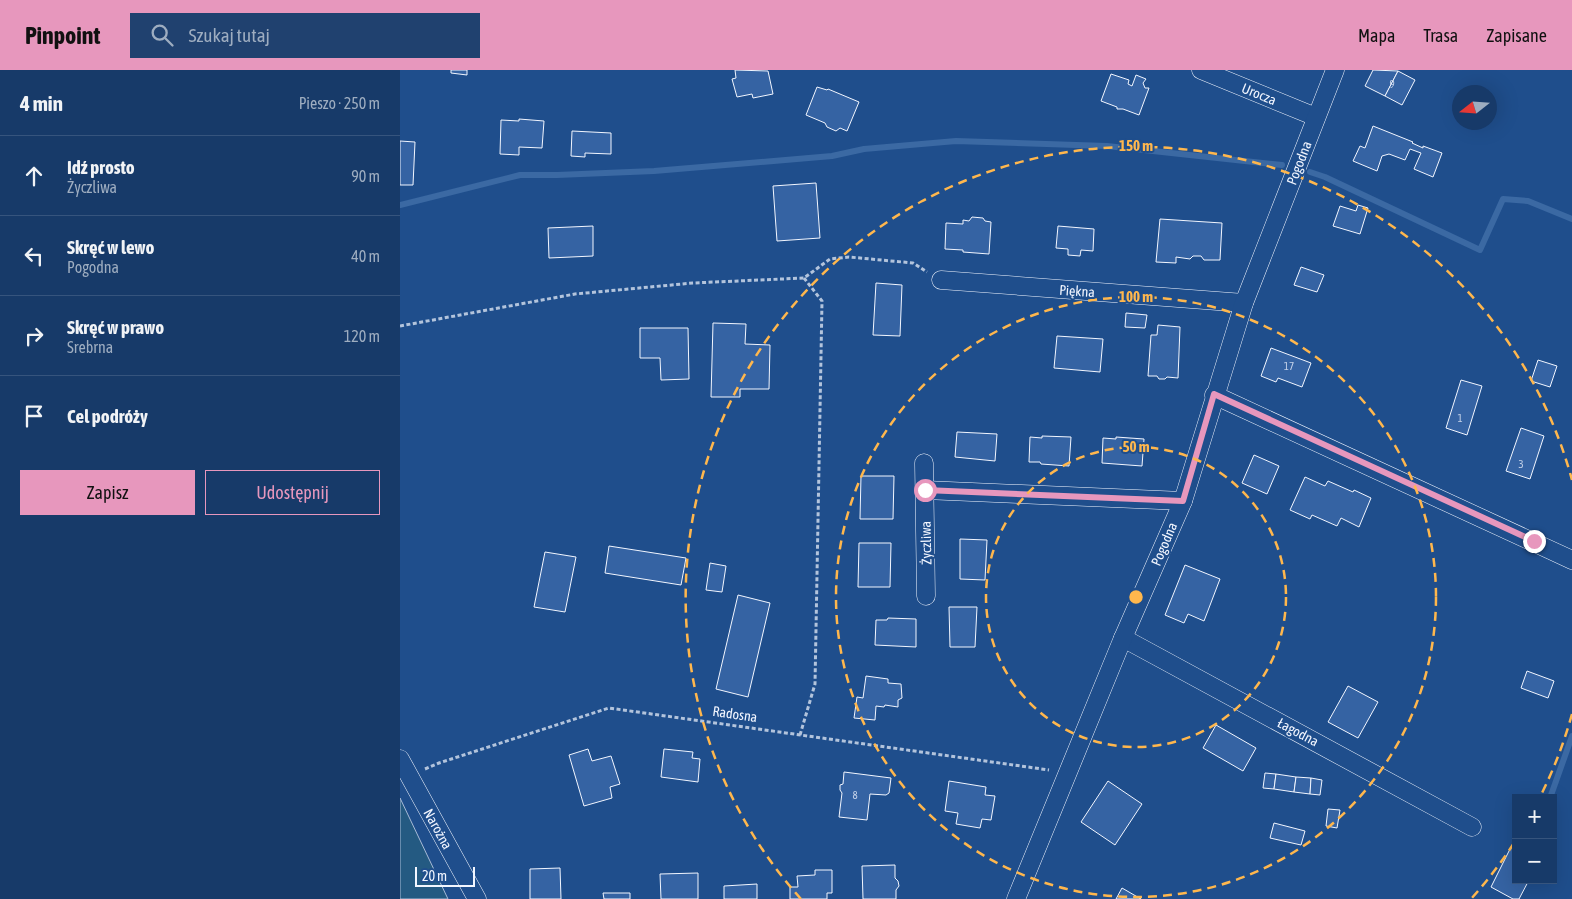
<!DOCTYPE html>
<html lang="pl">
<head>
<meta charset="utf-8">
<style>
  :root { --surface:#173a69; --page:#20416f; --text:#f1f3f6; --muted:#9eadc0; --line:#36547d; --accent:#e797bd }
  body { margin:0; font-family:"Asap Condensed",sans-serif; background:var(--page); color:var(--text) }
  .controls { position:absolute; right:15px; bottom:15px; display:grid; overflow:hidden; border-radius:0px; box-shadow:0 5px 20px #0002 }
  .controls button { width:45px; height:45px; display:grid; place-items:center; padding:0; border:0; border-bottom:1px solid var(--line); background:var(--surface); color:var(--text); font:25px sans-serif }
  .compass { position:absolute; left:1052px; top:15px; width:45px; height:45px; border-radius:50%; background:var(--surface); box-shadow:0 5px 20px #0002; rotate:253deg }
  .scale { position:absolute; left:15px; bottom:12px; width:60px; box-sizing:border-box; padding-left:5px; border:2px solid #f2f6ff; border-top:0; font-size:14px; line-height:18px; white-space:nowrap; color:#f2f6ff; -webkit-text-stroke:4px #1f4e8c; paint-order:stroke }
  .stop { position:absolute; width:15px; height:15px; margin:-11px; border:4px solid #e797bd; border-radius:50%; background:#fff }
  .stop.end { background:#e797bd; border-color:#fff; box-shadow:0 1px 5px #0008 }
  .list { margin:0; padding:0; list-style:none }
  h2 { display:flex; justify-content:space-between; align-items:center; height:65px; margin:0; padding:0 20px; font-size:21px }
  h2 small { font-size:16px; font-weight:400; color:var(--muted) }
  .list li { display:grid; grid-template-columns:32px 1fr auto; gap:15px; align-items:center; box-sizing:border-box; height:80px; padding:0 20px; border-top:1px solid var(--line) }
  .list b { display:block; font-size:19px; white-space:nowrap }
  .list p { margin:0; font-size:16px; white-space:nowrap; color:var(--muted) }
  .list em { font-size:16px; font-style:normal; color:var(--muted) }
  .actions { display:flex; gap:10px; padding:15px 20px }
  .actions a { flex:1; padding:11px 0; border:1px solid var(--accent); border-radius:0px; text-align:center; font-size:18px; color:var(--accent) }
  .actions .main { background:var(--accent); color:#111 }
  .icon { flex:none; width:28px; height:28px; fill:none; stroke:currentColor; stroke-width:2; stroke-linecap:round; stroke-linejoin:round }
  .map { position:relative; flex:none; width:1172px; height:829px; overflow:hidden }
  header { display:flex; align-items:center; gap:30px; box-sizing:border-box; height:70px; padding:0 25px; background:var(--accent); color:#111 }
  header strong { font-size:24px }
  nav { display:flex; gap:28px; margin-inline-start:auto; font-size:18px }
  .search { width:350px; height:45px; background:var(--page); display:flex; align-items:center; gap:12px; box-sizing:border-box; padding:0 18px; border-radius:0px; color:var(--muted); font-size:19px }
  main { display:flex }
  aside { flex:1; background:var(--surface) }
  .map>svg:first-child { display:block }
</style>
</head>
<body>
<header>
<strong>Pinpoint</strong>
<div class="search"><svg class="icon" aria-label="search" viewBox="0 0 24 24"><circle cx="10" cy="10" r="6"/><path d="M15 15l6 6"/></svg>Szukaj tutaj</div>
<nav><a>Mapa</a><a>Trasa</a><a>Zapisane</a></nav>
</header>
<main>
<aside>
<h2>4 min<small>Pieszo · 250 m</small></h2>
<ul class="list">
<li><svg class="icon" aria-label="ahead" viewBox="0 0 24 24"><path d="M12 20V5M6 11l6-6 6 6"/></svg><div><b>Idź prosto</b><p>Życzliwa</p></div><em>90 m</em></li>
<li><svg class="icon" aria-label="left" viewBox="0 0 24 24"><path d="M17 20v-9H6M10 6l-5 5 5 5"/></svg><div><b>Skręć w lewo</b><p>Pogodna</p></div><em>40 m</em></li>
<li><svg class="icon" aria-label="right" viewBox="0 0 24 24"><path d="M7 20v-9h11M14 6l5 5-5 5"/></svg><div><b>Skręć w prawo</b><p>Srebrna</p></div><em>120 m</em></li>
<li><svg class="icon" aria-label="arrive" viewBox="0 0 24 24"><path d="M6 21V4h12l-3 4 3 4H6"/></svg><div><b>Cel podróży</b></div></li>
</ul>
<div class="actions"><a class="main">Zapisz</a><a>Udostępnij</a></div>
</aside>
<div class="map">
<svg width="1172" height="829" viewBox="0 0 1172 829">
  <rect width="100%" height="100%" fill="#1f4e8c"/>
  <polygon fill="#245a82" stroke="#a8bbd7" points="0,728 48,829 0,829"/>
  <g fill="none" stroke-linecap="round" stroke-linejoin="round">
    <g stroke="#3b69a3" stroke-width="6">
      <polyline points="910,102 925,107 1080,180 1103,129 1128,131 1172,149"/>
      <polyline points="0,135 120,105 157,105 254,101 432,86 464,79 556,71 707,76 882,95"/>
      <polyline points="1150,728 1172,666"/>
    </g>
  </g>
  <g fill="#3563a3" stroke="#f2f6ff">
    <polygon points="51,0 67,0 67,5 51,3"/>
    <polygon points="335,0 368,1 373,24 353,28 352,24 337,27 332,9 336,8"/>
    <polygon points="973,0 998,1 985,26 965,16"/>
    <polygon points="998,1 1015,10 1002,35 985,26"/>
    <polygon points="711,4 729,10 728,14 732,16 736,5 746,9 743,13 745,18 749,18 739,45 723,39 717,39 717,37 701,31"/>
    <polygon points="417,17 427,20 428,19 459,32 447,61 440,58 436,61 427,57 425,53 406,45"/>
    <polygon points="119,49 144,51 142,78 119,77 119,85 100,84 101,50 119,51"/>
    <polygon points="973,56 1013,72 1012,73 1023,78 1023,76 1042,83 1033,107 1014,99 1021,83 1010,79 1005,90 989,84 982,86 977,101 953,91 960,76 965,78"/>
    <polygon points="172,61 211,63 211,84 185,83 185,87 171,86"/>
    <polygon points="0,71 15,72 13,115 0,115"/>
    <polygon points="416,113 420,168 377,171 373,116"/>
    <polygon points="958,135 968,138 960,164 933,156 940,136 956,141"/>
    <polygon points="572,147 583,148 585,151 591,152 589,184 563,182 563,180 545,179 546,153 563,154 563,150 569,151"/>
    <polygon points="760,149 822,153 820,190 804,190 801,186 793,186 790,189 776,187 776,193 756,192"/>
    <polygon points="193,156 193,186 149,188 148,158"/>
    <polygon points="658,156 694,159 693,181 681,180 680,186 668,185 668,179 656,178"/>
    <polygon points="901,197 924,205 917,222 894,215"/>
    <polygon points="476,213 502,215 500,266 473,265"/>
    <polygon points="726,243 747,245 745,258 725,257"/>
    <polygon points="313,253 346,254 345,274 370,275 369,319 340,319 340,327 311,327"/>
    <polygon points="758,255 780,257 778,308 767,307 765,309 759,309 757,306 748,306 751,265 757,265"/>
    <polygon points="240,258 288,258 289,309 261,310 260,288 240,288"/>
    <polygon points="657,266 703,269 700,302 654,298"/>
    <polygon points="871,278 911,293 902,317 878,308 876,312 861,306"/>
    <polygon points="1138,290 1157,296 1150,317 1131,311"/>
    <polygon points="1061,310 1082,316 1067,365 1046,358"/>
    <polygon points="1121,358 1144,366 1130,409 1106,401"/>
    <polygon points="557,362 597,364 595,391 555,387"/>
    <polygon points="642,366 671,367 669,396 641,394 640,392 629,392 630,367 642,368"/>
    <polygon points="716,367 744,369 742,396 702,393 703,368 716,369"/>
    <polygon points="854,385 879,396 867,424 842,413"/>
    <polygon points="461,406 494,406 493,449 460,449"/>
    <polygon points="905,407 925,416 928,411 953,422 954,420 971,428 959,457 941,448 937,456 912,445 910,449 890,440"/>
    <polygon points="560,469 587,470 585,510 560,509"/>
    <polygon points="459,473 491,473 490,517 458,517"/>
    <polygon points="209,476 286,488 281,515 205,503"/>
    <polygon points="145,482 176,487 165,542 134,537"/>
    <polygon points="310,493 326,496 322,522 306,520"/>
    <polygon points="785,495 820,509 804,551 788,544 784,553 765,545"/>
    <polygon points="338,525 370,533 348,627 316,619"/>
    <polygon points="549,537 577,537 575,577 550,577"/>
    <polygon points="488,548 516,549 516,577 475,575 476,550 487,550"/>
    <polygon points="1127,601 1154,611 1148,628 1121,618"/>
    <polygon points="466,606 488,609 488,613 501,614 502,628 498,630 498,637 485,635 484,637 476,636 475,650 454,648 457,627 463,628"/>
    <polygon points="948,616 978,632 958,668 928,652"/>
    <polygon points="816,655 856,678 843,701 803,678"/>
    <polygon points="188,679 192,691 211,686 220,714 210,717 212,728 184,736 169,685"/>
    <polygon points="264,679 293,682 292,688 300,689 298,712 261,707"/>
    <polygon points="444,702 491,708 489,723 486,725 470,724 467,750 439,747 442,723 440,720 440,715 443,714"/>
    <polygon points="865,703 876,704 874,719 863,718"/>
    <polygon points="876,704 896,707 894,722 874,719"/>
    <polygon points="896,707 911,708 910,724 894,722"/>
    <polygon points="911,708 922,710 920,725 910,724"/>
    <polygon points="549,711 586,717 585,725 595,726 591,750 582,749 580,758 556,754 558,743 545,741"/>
    <polygon points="708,711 742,734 715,775 681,752"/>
    <polygon points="928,739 940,740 937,758 926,756"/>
    <polygon points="874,753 905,761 901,775 870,768"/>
    <polygon points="1111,777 1116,780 1116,810 1129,810 1119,829 1113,829 1091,817"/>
    <polygon points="495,795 495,808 498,811 499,816 496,820 496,829 463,829 462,796"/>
    <polygon points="160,798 161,829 130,829 130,799"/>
    <polygon points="415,800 432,800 432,823 427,823 427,829 390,829 390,817 398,817 397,806 415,805"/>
    <polygon points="298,803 298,829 261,829 260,804"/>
    <polygon points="357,814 357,829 324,829 324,816"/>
    <polygon points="722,818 741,829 716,829"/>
    <polygon points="203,823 230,823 230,829 204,829"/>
  </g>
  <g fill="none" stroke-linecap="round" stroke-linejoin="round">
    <defs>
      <g id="street">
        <polyline points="801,0 916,47"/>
        <polyline points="541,210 844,233"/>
        <polyline points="814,325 1172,490"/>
        <polyline points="524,393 526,526"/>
        <polyline points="525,420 783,431"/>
        <polyline points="723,568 1072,757"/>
        <polyline points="0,689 77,829"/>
        <polyline points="616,829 723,568 783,431 844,233 935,0"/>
      </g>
    </defs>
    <use href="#street" stroke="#f2f6ff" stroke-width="19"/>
    <g stroke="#b3c4dc" stroke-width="3" stroke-dasharray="4 2.5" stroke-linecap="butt">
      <polyline points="0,256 175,224 293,213 404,208 430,189 449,187 513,193 527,202"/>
      <polyline points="400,665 415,614 422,231 404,208"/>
      <polyline points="25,699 39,693 209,638 649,700"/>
    </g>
    <use href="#street" stroke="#1f4e8c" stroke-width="18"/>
  </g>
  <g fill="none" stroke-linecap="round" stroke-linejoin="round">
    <polyline stroke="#e797bd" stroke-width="6" points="525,420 783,431 814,324 1134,471"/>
  </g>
  <g fill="none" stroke="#ffb74d" stroke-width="2.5" stroke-dasharray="9 6">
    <circle cx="736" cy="527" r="150"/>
    <circle cx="736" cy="527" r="300"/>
    <path d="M1172 644A451 451 0 0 1 1141 725M1114 773A451 451 0 0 1 1071 829M401 829A451 451 0 1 1 1172 410"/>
  </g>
  <g text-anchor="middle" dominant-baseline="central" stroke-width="4" stroke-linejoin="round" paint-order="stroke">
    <g font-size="11" fill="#c3d1e8">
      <text x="992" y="14">9</text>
      <text x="889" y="296">17</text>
      <text x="1060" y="348">1</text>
      <text x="1121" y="394">3</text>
      <text x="455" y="725">8</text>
    </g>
    <g font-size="14" fill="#f2f6ff" stroke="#1f4e8c">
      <text transform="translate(859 24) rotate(22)">Urocza</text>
      <text transform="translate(899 93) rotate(-69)">Pogodna</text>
      <text transform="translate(677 221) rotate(4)">Piękna</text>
      <text transform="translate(526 473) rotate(-91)">Życzliwa</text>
      <text transform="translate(764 474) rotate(-67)">Pogodna</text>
      <text transform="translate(335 644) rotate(8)">Radosna</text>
      <text transform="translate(898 662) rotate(28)">Łagodna</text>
      <text transform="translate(38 759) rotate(61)">Narożna</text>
    </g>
  </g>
  <circle cx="736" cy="527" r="8" fill="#ffb74d" stroke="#1f4e8c" stroke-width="2.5"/>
  <g font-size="15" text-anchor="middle" font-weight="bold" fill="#ffb74d" stroke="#1f4e8c" stroke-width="4" stroke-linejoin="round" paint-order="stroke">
    <text x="736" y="81">150 m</text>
    <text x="736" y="232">100 m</text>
    <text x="736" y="382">50 m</text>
  </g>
</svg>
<div class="controls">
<button>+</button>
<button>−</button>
</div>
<svg class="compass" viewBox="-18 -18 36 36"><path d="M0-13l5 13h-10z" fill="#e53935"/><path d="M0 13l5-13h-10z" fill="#9eadc0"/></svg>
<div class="scale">20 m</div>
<div class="stop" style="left:525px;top:420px"></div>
<div class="stop end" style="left:1134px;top:471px"></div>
</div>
</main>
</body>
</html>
